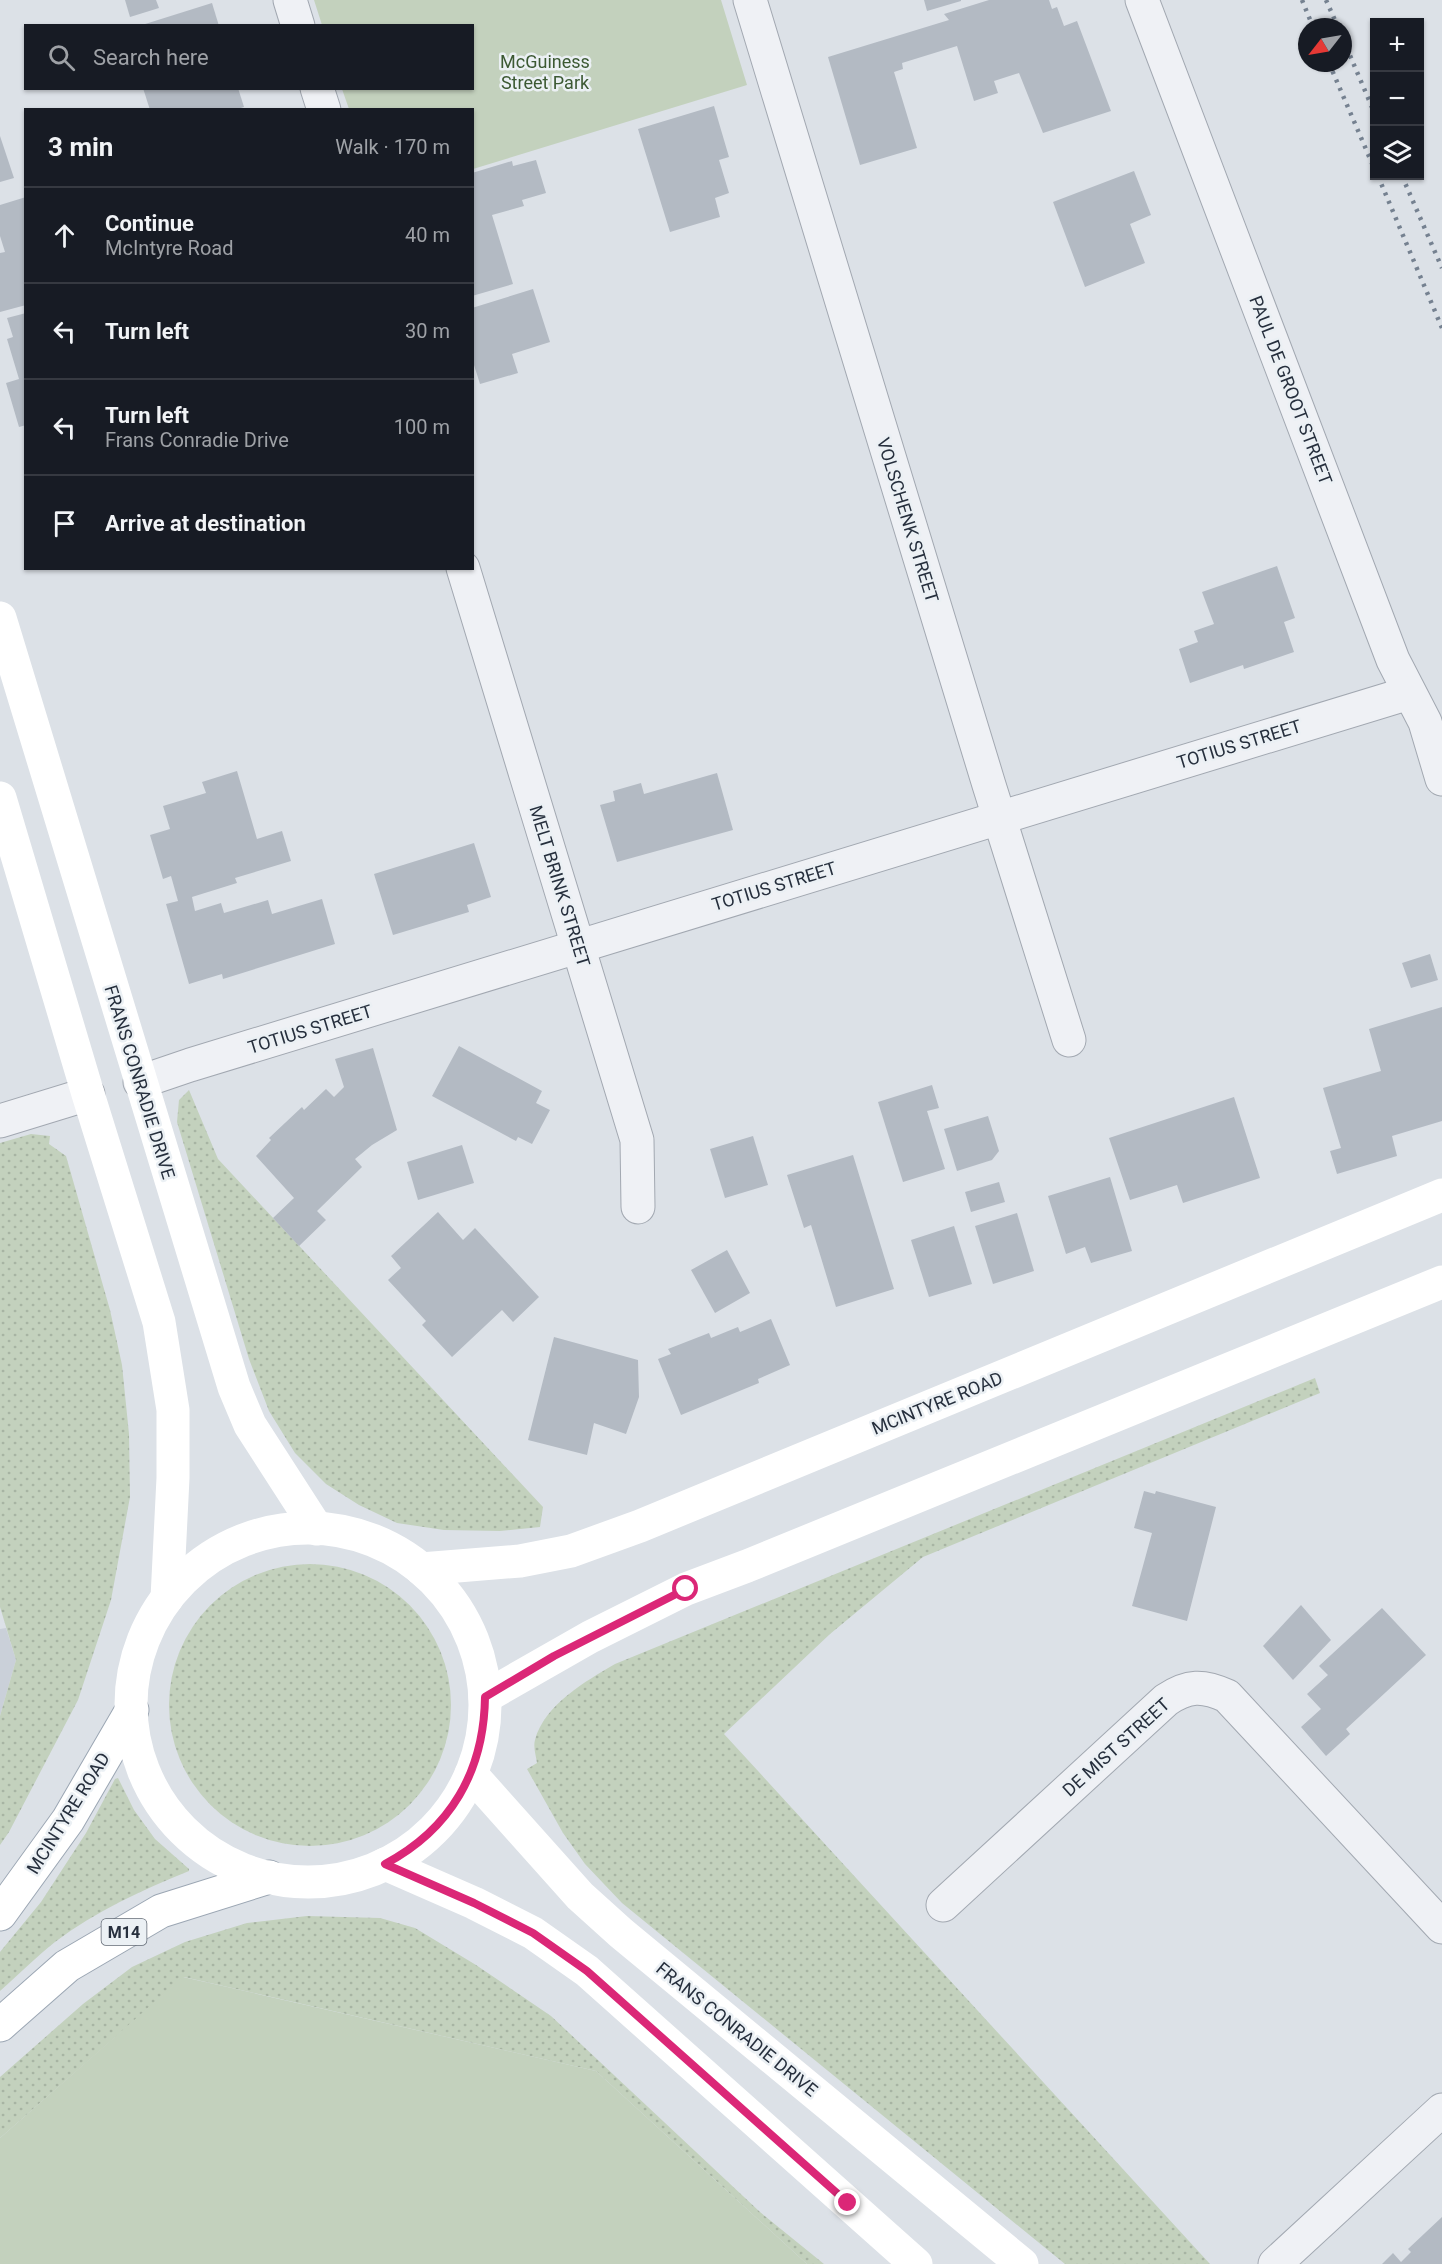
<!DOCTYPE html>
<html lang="en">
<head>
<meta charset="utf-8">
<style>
  :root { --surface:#171b24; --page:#242831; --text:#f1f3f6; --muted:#9ea1a6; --line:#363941 }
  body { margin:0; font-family:Roboto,sans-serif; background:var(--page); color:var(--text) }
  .controls { position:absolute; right:18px; top:18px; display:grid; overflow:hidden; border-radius:0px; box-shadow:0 2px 4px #0004 }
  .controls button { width:54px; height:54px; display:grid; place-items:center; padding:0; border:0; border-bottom:2px solid var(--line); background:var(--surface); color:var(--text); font:30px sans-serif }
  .compass { position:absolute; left:1298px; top:18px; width:54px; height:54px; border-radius:50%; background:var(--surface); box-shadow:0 2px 4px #0004; rotate:239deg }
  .stop { position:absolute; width:18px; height:18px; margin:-14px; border:4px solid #db2777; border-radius:50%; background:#fff }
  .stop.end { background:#db2777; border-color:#fff; box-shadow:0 2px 6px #0008 }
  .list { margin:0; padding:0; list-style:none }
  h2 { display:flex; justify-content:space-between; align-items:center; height:78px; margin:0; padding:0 24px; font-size:26px }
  h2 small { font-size:20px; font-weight:400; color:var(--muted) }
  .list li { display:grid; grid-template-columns:39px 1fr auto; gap:18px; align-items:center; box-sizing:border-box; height:96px; padding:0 24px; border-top:2px solid var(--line) }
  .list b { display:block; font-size:22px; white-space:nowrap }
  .list p { margin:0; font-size:20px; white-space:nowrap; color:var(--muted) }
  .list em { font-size:20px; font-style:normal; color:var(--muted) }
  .icon { flex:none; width:33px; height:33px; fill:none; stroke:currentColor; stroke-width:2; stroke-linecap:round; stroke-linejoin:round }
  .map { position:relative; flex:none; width:1442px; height:2264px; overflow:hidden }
  .search { position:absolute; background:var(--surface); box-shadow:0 2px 4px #0004; left:24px; top:24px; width:450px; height:66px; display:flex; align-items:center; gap:15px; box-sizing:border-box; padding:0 21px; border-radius:0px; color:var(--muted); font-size:22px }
  .panel { position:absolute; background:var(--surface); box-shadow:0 2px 4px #0004; left:24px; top:108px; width:450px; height:462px; border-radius:0px }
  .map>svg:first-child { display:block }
</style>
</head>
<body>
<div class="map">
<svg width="1442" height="2264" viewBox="0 0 1442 2264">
  <defs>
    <pattern id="grass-dots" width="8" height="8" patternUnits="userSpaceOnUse" patternTransform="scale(1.5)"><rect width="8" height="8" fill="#c3d1bd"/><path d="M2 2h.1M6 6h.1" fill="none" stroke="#a7b4a3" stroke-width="1.8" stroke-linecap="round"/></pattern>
  </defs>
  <rect width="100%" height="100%" fill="#dce1e7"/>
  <polygon fill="#cad0d9" points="6,1628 16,1660 0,1716 0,1629"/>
  <g fill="url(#grass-dots)">
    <polygon points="189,1090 218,1159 543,1507 540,1527 500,1531 444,1530 397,1523 359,1505 326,1484 295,1453 269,1411 249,1359 177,1122 179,1100"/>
    <polygon points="31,1134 50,1136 49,1144 66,1156 110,1310 122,1365 129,1434 130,1497 111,1600 78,1700 9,1832 0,1845 0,1716 16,1660 0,1607 0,1143"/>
    <path d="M1315 1378 1320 1393 923 1557 830 1634 724 1734 1210 2264H1065L622 1903 585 1864 563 1833 527 1769 537 1763C536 1756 533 1747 535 1740 544 1705 586 1681 615 1664Z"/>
    <circle cx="310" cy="1705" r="141"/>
    <path d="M118 1778 134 1810 155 1839 189 1869V1871C142 1890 96 1911 55 1942 36 1957 18 1975 0 1991V1952L41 1902 86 1833 115 1779Z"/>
    <polygon points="307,1916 380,1918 415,1928 476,1965 551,2016 760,2212 824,2264 807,2264 596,2071 184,1977 0,2138 0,2077 83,2004 132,1967 185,1942 247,1923"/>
  </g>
  <g fill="#c3d1bd">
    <polygon points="314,0 721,0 747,85 473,169 472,110 349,109 342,89 472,88 472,26 322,25"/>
    <polygon points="183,1977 596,2071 807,2264 0,2264 0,2138"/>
  </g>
  <g fill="#b3bac3">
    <polygon points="125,0 156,0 159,8 130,17"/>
    <polygon points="924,0 961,0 961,1 927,11"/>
    <polygon points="989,0 1049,0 1052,9 1057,7 1064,26 1077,21 1111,111 1043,133 1019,73 994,81 998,93 974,101 957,46 902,63 903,69 894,72 917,148 860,165 828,57 949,20 944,14"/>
    <polygon points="212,3 219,26 142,26 142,25"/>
    <polygon points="143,88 238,88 244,107 234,110 150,110"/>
    <polygon points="714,106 729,157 719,160 729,193 715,198 720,217 670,232 638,129"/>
    <polygon points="0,136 14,178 0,182"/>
    <polygon points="536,160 546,193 522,200 524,206 492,215 513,284 472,296 472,173 512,161 513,166"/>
    <polygon points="1134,171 1151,215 1130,224 1145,263 1085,287 1053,202"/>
    <polygon points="26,197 26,305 0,312 0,253 5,252 0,236 0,205"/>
    <polygon points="533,289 550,342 512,354 518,373 480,384 474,365 472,365 472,308"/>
    <polygon points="26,313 26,425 19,427 6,383 19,379 7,339 13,337 7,318"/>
    <polygon points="1277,566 1295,618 1284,622 1294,652 1244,669 1243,665 1190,683 1179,649 1198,642 1194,631 1214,624 1202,592"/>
    <polygon points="237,771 257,839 282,831 291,861 235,878 237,883 192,897 195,911 221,903 224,913 268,900 272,914 322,899 335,944 223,979 222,974 189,984 166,904 178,901 171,876 163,879 150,835 170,829 163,806 206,793 202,782"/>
    <polygon points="717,773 733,830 617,862 600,805 615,801 613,791 641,783 644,794"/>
    <polygon points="474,843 491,897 467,905 469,912 393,935 374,874"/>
    <polygon points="1430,954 1438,980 1411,988 1402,963"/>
    <polygon points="1442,1007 1442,1121 1392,1136 1397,1156 1337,1174 1330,1151 1341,1148 1323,1088 1381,1071 1369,1029"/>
    <polygon points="459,1046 542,1091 536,1103 550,1110 532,1144 518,1137 516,1141 432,1096"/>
    <polygon points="373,1048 397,1130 372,1145 355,1159 362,1167 317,1211 326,1220 299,1246 273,1218 294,1198 256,1156 271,1140 269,1138 302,1107 304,1110 326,1089 334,1097 344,1087 335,1059"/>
    <polygon points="932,1085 939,1108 927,1111 945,1169 903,1182 878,1102"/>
    <polygon points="1234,1097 1260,1178 1183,1203 1177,1185 1130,1200 1109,1138"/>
    <polygon points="988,1116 999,1151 992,1160 957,1171 944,1129"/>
    <polygon points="753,1136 768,1185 725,1198 710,1149"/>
    <polygon points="462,1145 474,1183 418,1200 407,1162"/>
    <polygon points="853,1155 894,1289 836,1307 811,1225 804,1228 787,1175"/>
    <polygon points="1110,1177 1132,1251 1091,1263 1085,1247 1066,1254 1048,1196"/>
    <polygon points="999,1182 1005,1202 971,1212 965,1192"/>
    <polygon points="438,1212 463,1240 475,1228 539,1297 513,1322 502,1310 452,1357 422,1325 426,1321 388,1280 401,1268 391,1256"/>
    <polygon points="1017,1213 1034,1271 993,1284 975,1226"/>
    <polygon points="954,1226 972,1284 929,1297 911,1240"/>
    <polygon points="727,1250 750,1293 715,1313 691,1270"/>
    <polygon points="771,1319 790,1365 758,1379 759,1383 681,1415 658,1359 671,1354 668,1349 709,1333 711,1338 738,1327 740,1332"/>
    <polygon points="554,1337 638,1360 639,1397 626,1434 594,1423 587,1455 528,1440"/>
    <polygon points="1144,1491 1155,1494 1156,1491 1216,1507 1187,1621 1132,1606 1152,1533 1134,1528"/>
    <polygon points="1301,1605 1331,1640 1293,1680 1263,1646"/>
    <polygon points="1382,1608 1426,1655 1346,1729 1350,1734 1326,1756 1301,1727 1321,1709 1307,1694 1328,1675 1319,1666"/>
    <polygon points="1442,2217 1442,2264 1382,2264 1393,2253 1401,2262 1411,2252 1408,2249"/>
  </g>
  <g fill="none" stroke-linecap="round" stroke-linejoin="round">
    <defs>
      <g id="minor">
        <polyline points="290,0 298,26"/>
        <polyline points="750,0 989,785 1069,1040"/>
        <polyline points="1142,0 1393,660 1425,722 1442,779"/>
        <polyline points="317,88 324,110"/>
        <polyline points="463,568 637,1140 638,1207"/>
        <polyline points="140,1082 190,1065 1409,693"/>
        <polyline points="0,1121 88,1094"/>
        <path d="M943 1905 1166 1700C1188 1685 1203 1685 1227 1696L1442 1927"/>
        <polyline points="1275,2264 1442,2110"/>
      </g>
      <g id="primary">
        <polyline points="0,1914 68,1820 132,1710"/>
        <polyline points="0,2025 67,1966 161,1911 269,1877"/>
      </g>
    </defs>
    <use href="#minor" stroke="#a2a8b1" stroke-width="35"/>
    <use href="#primary" stroke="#9ba6b3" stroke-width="35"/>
    <use href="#minor" stroke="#eff1f5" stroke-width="33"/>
    <g stroke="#fff" stroke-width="33">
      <polyline points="0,618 234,1387 250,1425 317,1529"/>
      <polyline points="0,798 88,1094 159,1322 173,1410 173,1478 167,1598"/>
      <circle cx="308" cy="1705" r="177"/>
      <polyline points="421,1569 520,1561 571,1551 640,1526 1442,1195"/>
      <polyline points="485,1697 590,1637 686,1589 747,1566 1442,1282"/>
      <polyline points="471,1774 580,1896 621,1933 1022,2264"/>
      <polyline points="385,1864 474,1903 533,1933 587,1971 916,2264"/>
    </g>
    <use href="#primary" stroke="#fff" stroke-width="33"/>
    <g stroke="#758190" stroke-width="4.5" stroke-dasharray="3 6" stroke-linecap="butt">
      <polyline points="1302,0 1313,27"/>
      <polyline points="1326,0 1338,27"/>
      <polyline points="1343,39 1374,112"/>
      <polyline points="1329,63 1374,168"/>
      <polyline points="1378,176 1442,328"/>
      <polyline points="1402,176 1442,268"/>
    </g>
  </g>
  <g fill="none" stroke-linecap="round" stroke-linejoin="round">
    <path stroke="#db2777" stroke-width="8" d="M686 1589 554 1656 485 1697C484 1771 451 1829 385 1864L474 1903 533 1933 587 1971 848 2203"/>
  </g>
  <g text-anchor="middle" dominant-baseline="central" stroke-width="5" stroke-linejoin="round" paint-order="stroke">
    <rect fill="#ebf0f4" stroke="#616974" stroke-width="1.5" x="101.5" y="1919" width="45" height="26" rx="4.5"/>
    <g font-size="16" font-weight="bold" fill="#262f3d">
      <text x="124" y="1932">M14</text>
    </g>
    <g font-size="18" fill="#3c5933" stroke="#ebf0f4">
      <text x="545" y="61">McGuiness<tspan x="545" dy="21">Street Park</tspan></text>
    </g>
    <g font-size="18" fill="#262f3d" stroke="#ebf0f4">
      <text transform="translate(1291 390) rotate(69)">PAUL DE GROOT STREET</text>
      <text transform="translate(908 520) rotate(73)">VOLSCHENK STREET</text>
      <text transform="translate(1239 744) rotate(-17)">TOTIUS STREET</text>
      <text transform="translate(560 886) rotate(73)">MELT BRINK STREET</text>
      <text transform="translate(774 886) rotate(-17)">TOTIUS STREET</text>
      <text transform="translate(310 1029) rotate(-17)">TOTIUS STREET</text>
      <text transform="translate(140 1082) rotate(73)">FRANS CONRADIE DRIVE</text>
      <text transform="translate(937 1403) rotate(-22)">MCINTYRE ROAD</text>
      <text transform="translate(1116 1747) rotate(-42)">DE MIST STREET</text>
      <text transform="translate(68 1813) rotate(-58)">MCINTYRE ROAD</text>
      <text transform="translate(737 2029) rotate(39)">FRANS CONRADIE DRIVE</text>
    </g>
  </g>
</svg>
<div class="controls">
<button>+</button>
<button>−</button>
<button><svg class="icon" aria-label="layers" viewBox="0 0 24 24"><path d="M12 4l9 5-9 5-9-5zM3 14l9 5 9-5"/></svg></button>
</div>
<svg class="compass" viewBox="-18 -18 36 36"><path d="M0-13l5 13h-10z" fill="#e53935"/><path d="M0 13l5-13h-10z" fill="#9ea1a6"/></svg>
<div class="stop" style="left:686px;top:1589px"></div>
<div class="stop end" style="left:848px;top:2203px"></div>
<div class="search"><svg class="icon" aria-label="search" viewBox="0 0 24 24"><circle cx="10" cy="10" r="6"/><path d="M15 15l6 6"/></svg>Search here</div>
<section class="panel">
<h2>3 min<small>Walk · 170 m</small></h2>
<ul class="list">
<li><svg class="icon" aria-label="ahead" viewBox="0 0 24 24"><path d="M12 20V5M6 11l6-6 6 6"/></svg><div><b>Continue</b><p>McIntyre Road</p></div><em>40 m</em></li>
<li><svg class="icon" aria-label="left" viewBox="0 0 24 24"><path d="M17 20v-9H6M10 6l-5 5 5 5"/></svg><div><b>Turn left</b></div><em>30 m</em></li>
<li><svg class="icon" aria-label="left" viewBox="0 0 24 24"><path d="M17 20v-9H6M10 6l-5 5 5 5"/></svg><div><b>Turn left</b><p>Frans Conradie Drive</p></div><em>100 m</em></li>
<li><svg class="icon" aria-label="arrive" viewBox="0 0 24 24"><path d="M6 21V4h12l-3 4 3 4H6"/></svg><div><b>Arrive at destination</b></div></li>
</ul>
</section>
</div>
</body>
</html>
